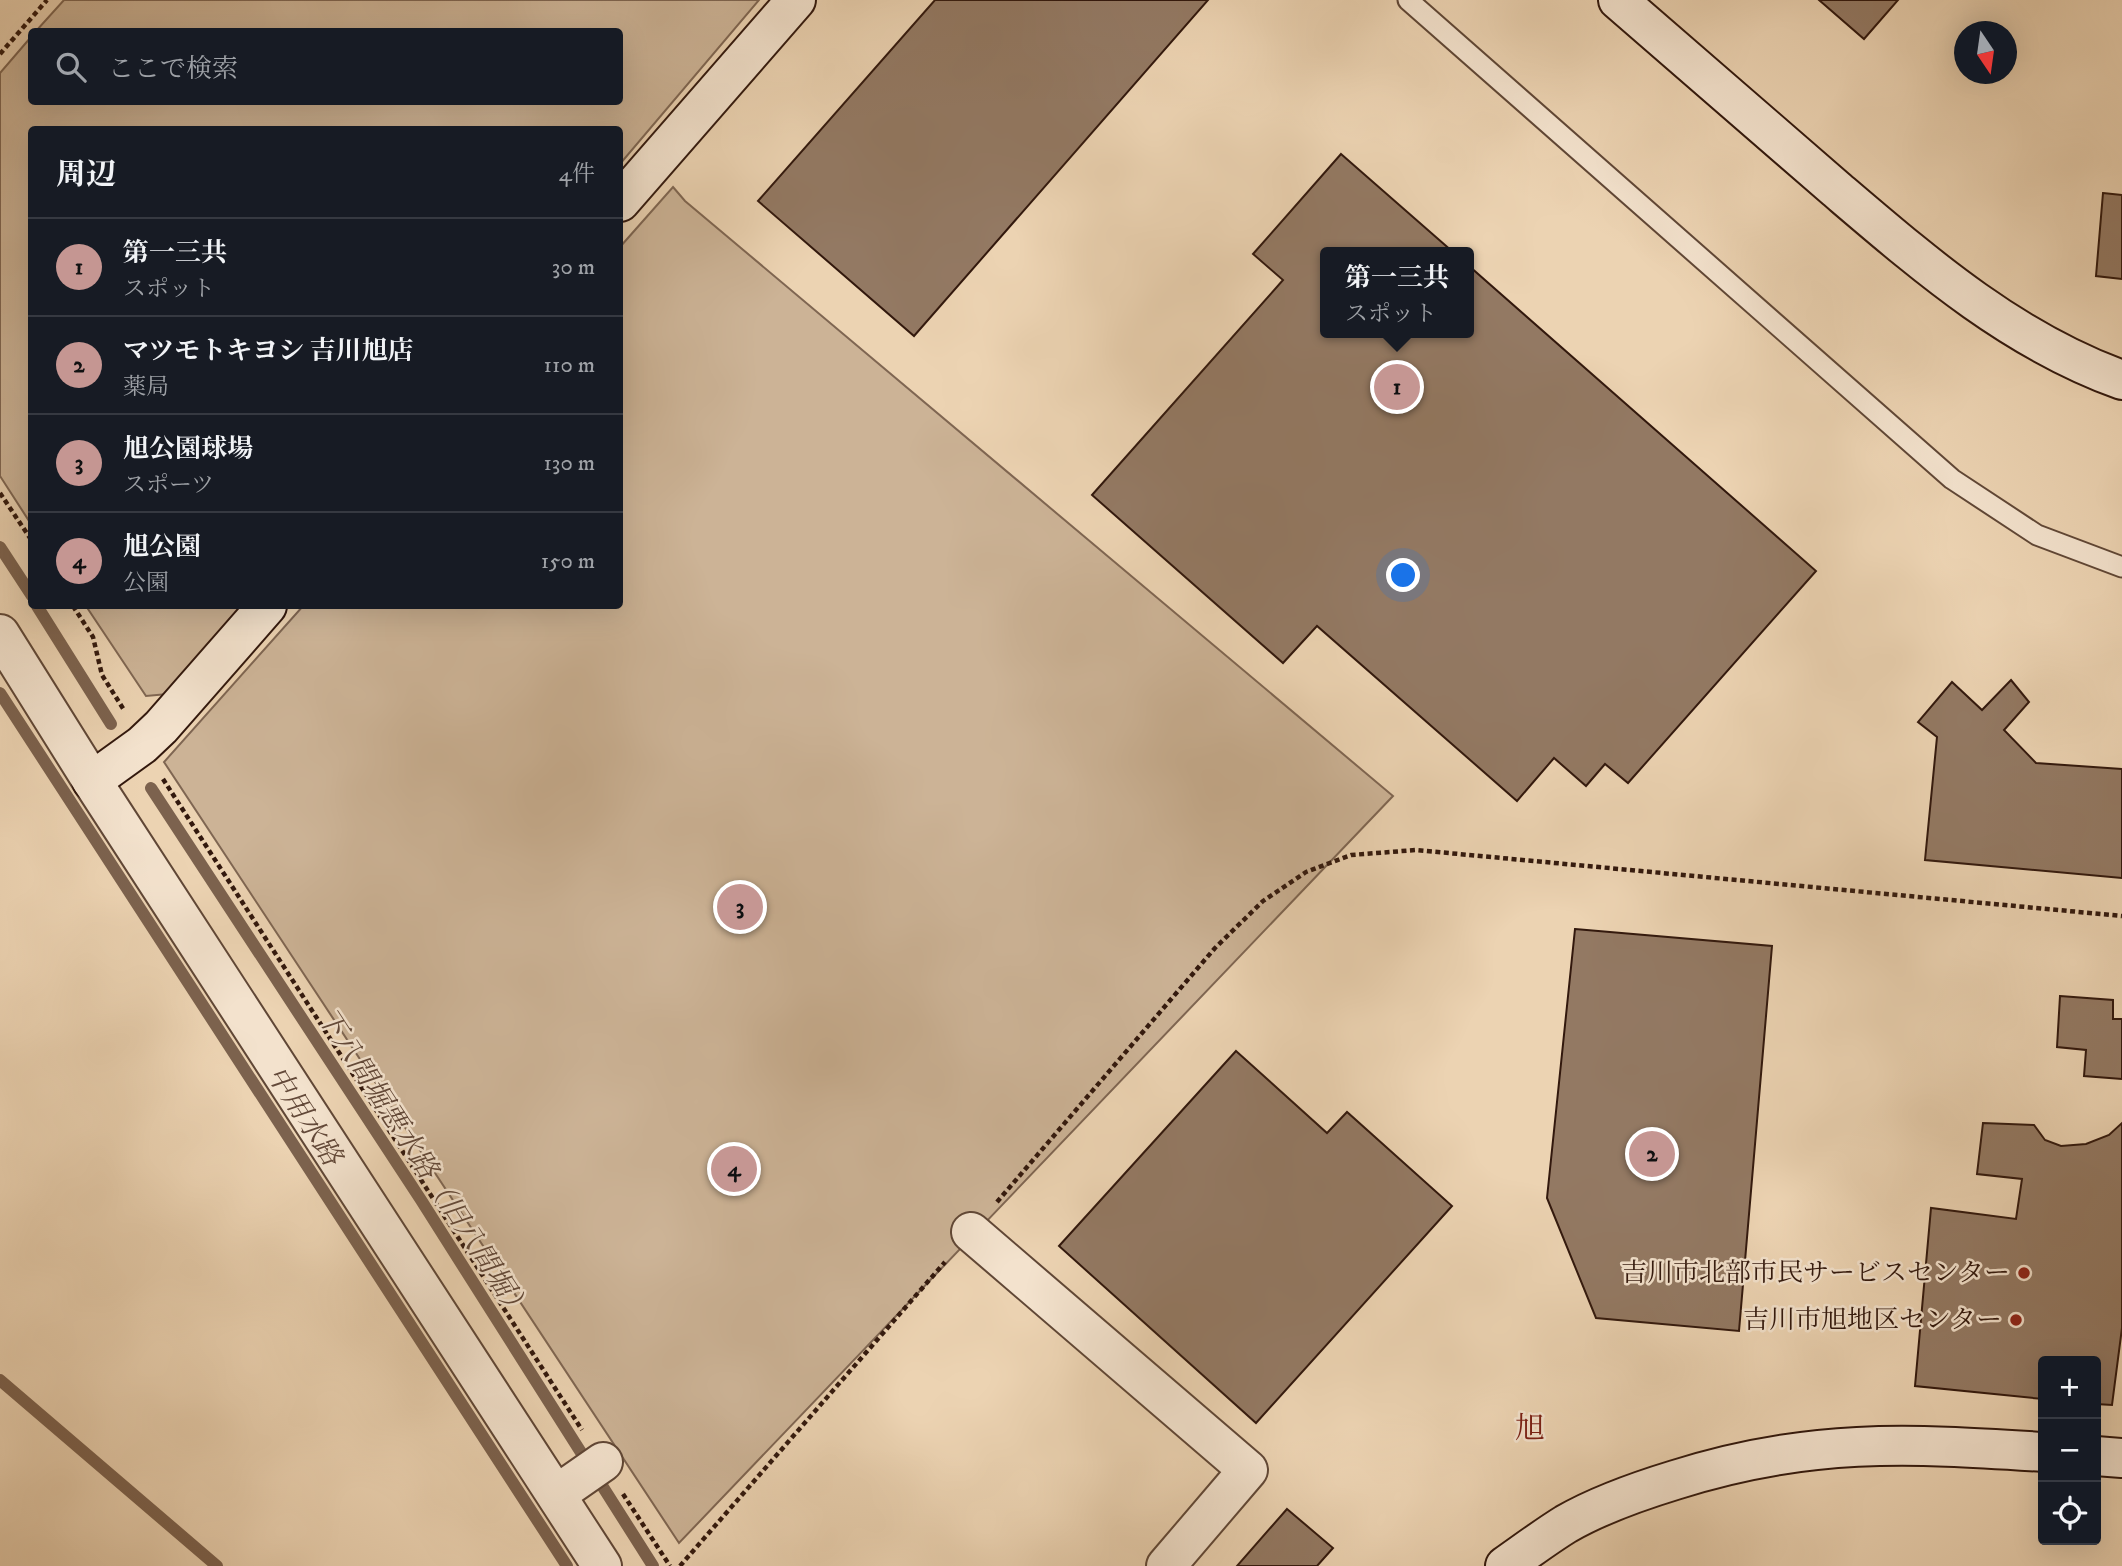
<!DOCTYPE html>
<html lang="ja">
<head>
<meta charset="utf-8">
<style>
  :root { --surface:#171b24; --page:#242831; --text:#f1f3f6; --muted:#9ea1a6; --line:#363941; --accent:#c59692 }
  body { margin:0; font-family:"IM FELL DW Pica","Noto Serif JP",serif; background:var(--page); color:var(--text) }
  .controls { position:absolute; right:21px; bottom:21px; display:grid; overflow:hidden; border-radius:7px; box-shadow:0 7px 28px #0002 }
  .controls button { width:63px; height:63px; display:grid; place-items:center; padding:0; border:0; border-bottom:2px solid var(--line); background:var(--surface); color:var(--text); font:35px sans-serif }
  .compass { position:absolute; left:1954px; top:21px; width:63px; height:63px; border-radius:50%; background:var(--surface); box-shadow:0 7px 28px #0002; rotate:167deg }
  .you { position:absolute; left:1404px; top:576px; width:24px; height:24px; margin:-18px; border:5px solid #fff; border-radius:50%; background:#1a73e8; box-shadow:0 0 0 10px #1a73e833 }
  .badge { display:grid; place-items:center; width:46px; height:46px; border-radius:50%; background:var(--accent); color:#111; font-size:23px; font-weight:700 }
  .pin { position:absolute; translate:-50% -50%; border:4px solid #fff; box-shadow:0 2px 7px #0006 }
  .popup { position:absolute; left:1320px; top:247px; width:154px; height:91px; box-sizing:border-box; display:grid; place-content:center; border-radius:7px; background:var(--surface); filter:drop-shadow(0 2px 5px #0005); font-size:23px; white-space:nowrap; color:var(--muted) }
  .popup b { font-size:26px; color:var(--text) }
  .popup::after { content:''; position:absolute; left:50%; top:100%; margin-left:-14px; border:14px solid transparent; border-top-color:var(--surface) }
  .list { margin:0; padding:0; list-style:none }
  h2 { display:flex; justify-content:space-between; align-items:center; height:91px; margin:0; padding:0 28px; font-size:30px }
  h2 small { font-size:23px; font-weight:400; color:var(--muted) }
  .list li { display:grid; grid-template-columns:46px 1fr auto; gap:21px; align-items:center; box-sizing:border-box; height:98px; padding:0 28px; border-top:2px solid var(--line) }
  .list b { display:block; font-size:26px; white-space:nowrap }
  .list p { margin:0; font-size:23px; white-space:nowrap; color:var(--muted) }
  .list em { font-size:23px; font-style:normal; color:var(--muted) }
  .icon { flex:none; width:38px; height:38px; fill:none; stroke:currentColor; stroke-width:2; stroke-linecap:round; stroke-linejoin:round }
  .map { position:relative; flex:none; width:2122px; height:1566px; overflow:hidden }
  .search { position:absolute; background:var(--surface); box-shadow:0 7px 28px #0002; left:28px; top:28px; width:595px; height:77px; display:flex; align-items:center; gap:18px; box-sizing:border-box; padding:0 24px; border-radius:7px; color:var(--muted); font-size:26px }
  .panel { position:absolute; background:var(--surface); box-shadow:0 7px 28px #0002; left:28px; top:126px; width:595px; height:483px; border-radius:7px }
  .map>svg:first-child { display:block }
</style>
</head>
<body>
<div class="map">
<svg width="2122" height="1566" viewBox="0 0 2122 1566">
  <rect width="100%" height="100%" fill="#ecd3b2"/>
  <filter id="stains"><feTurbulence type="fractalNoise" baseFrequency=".00286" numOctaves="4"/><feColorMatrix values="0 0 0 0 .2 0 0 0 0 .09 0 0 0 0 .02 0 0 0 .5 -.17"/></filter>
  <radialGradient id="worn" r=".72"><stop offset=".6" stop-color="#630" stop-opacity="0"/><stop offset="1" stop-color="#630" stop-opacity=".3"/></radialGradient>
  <g fill="#ccb396" stroke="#7f6652" stroke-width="2">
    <polygon points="64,0 759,0 620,164 620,130 32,130 31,524 0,476 0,73 31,37 32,102 620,102 620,32 36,31"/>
    <polygon points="673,187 685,201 1393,796 679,1543 164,762 303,606 620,606 620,247"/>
    <polygon points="86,606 244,606 168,694 146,696"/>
  </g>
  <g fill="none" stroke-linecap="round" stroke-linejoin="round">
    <g stroke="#7c624e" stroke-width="12">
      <polyline points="0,547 32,596"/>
      <polyline points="37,606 111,724"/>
      <polyline points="0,693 567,1566"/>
      <polyline points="151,788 421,1200 653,1566"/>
      <polyline points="0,1380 217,1566"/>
    </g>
  </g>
  <g fill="#937963" stroke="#32180d" stroke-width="2">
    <polygon points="935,0 1208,0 914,336 758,201"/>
    <polygon points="1819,0 1898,0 1864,39"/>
    <polygon points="1341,154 1453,252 1325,252 1325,333 1469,333 1469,266 1816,571 1628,783 1605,764 1586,786 1554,758 1517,801 1317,626 1283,663 1092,495 1283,280 1253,254"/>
    <polygon points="2103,193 2122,195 2122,279 2096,276"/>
    <polygon points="2011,680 2029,702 2004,730 2036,763 2122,769 2122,878 1925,860 1937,737 1918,722 1952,682 1982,710"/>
    <polygon points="1575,929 1772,946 1739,1331 1596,1318 1547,1198"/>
    <polygon points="2060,996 2113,1000 2113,1019 2122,1019 2122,1079 2084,1076 2086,1050 2057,1047"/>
    <polygon points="1236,1051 1327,1133 1347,1112 1452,1206 1256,1423 1059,1246"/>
    <polygon points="1983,1123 2034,1125 2045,1140 2061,1146 2086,1144 2109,1135 2122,1123 2122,1328 2112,1405 2096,1404 2096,1361 2043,1361 2043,1399 1915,1386 1931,1208 2016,1219 2022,1179 1977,1174"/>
    <polygon points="1287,1509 1333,1548 1317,1566 1237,1566"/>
  </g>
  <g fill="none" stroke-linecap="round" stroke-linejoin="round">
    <defs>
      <polyline id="lane" points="1408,0 1952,479 2037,535 2122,567"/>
      <g id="street">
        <polyline points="0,634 92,781 602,1566"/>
        <polyline points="971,1232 1248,1470 1166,1566"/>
        <polyline points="557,1494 603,1462"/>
      </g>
      <g id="secondary">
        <path d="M1618 0C1690 63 1763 126 1836 189 1924 264 2011 340 2122 380"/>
        <polyline points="620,202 796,0"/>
        <polyline points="92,781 142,745 161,727 267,606"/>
        <polyline points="2096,1456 2122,1458"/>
        <path d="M1505 1566C1525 1552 1545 1537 1566 1524 1599 1505 1639 1491 1675 1480 1807 1438 1907 1443 2043 1452"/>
      </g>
    </defs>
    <use href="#lane" stroke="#604736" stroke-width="23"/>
    <use href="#street" stroke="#604736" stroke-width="42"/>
    <use href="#secondary" stroke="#32180d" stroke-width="42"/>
    <g stroke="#32180d" stroke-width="4.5" stroke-dasharray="5 3.5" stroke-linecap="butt">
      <polyline points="0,54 47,0"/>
      <polyline points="0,493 32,541"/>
      <polyline points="73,606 93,637 102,675 124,710"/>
      <polyline points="163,779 582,1430"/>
      <polyline points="997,1202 1215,948 1263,901 1306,872 1351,855 1416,850 2122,916"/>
      <polyline points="623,1494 670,1566"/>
      <polyline points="680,1566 945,1262"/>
    </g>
    <use href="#lane" stroke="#f3e2cd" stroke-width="19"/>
    <use href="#street" stroke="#f3e2cd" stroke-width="38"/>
    <use href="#secondary" stroke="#f3e2cd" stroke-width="38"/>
  </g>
  <g fill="#8f2418" stroke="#f3e2cd" stroke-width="2.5">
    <circle cx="2024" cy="1273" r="7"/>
    <circle cx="2016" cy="1320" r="7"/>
  </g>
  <g text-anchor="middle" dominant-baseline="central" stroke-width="5" stroke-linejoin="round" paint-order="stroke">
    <g font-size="26" fill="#32180d" stroke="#f3e2cd" text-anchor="end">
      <text x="2010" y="1273">吉川市北部市民サービスセンター</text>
      <text x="2002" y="1320">吉川市旭地区センター</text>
    </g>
    <g font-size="28" font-style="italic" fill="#634939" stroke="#f3e2cd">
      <text transform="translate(304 1116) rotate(57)">中用水路</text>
      <text transform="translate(423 1164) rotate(57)">下八間堀悪水路（旧八間堀）</text>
    </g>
    <g font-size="30" fill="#7a1f14" stroke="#f3e2cd">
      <text x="1530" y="1429">旭</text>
    </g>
  </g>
  <rect width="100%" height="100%" filter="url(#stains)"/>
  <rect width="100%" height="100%" fill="url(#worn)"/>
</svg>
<div class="controls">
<button>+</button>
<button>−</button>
<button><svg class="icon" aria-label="locate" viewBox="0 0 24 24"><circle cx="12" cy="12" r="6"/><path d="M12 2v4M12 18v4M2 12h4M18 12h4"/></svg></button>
</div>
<svg class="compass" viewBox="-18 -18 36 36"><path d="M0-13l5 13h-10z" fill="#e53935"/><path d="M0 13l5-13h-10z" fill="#9ea1a6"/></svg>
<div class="you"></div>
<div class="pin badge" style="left:1397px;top:387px">1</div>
<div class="popup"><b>第一三共</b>スポット</div>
<div class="pin badge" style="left:1652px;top:1154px">2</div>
<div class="pin badge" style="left:740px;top:907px">3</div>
<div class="pin badge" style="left:734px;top:1169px">4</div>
<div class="search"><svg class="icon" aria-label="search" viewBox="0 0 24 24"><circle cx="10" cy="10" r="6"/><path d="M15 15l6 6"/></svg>ここで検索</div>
<section class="panel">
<h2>周辺<small>4件</small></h2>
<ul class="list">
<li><span class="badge">1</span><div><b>第一三共</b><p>スポット</p></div><em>30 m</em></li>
<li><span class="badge">2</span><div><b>マツモトキヨシ 吉川旭店</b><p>薬局</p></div><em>110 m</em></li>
<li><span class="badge">3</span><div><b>旭公園球場</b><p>スポーツ</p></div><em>130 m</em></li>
<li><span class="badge">4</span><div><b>旭公園</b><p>公園</p></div><em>150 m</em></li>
</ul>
</section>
</div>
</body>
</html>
